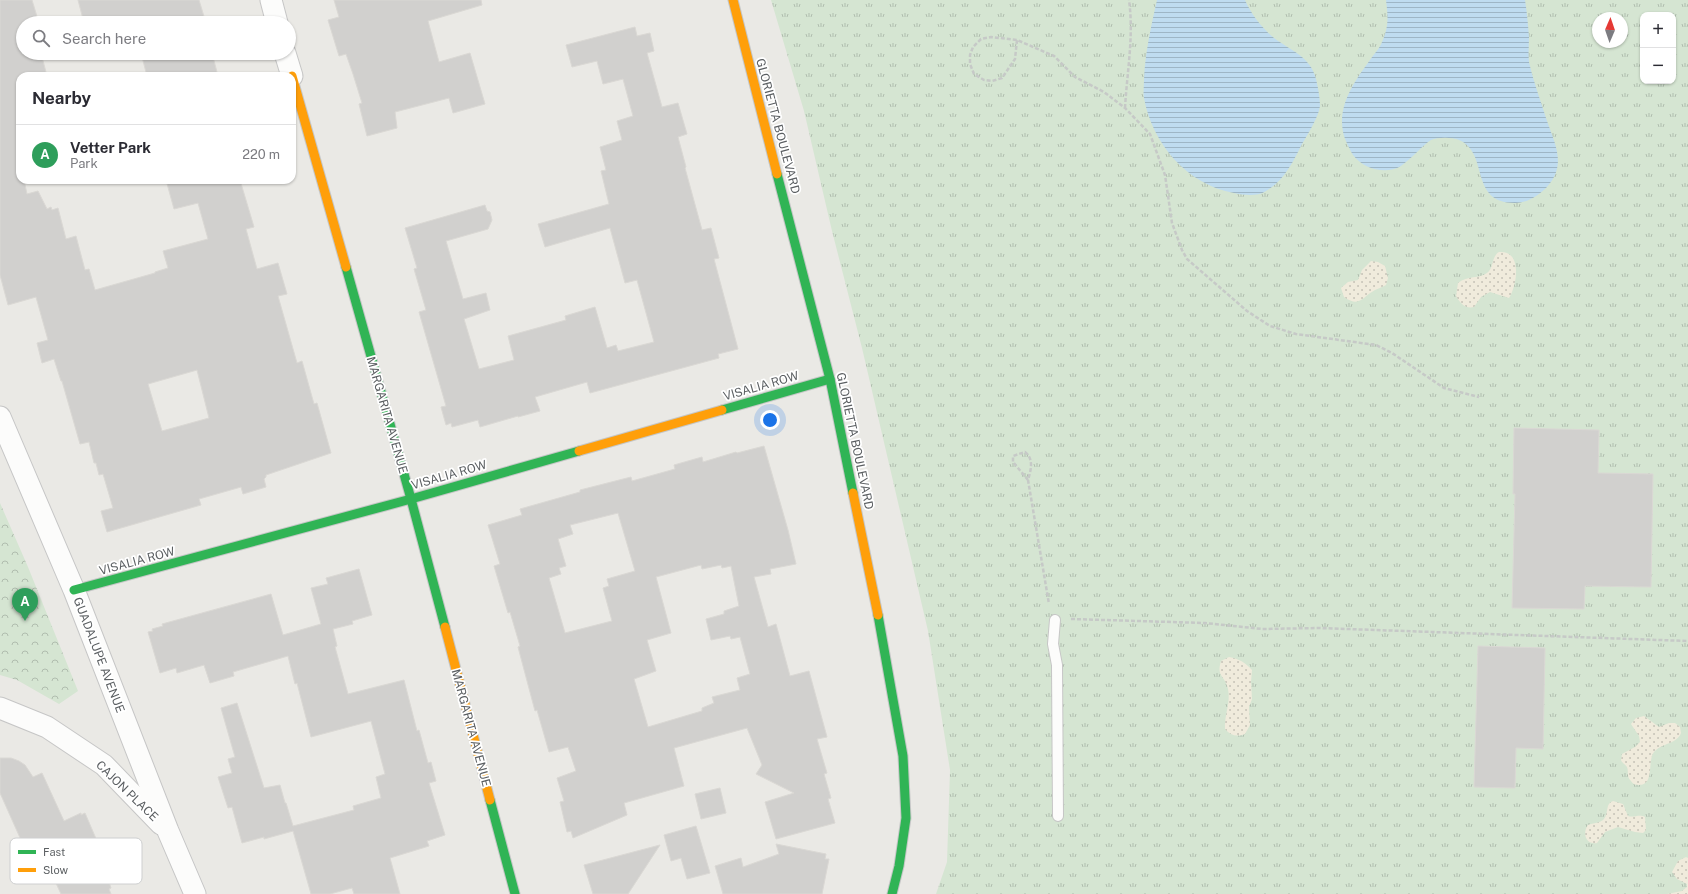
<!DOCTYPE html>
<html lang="en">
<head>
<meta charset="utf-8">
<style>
  :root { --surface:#fff; --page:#f2f2f3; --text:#2b2b33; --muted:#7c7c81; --line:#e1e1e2; --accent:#8d8f90 }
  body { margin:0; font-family:"Public Sans",sans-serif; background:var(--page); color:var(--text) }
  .controls { position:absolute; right:12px; top:12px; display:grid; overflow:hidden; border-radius:8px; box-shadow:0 1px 3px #0004 }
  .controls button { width:36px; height:36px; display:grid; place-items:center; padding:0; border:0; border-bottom:1px solid var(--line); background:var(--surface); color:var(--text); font:20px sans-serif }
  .compass { position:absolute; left:1592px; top:12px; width:36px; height:36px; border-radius:50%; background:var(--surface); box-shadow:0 1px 3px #0004; rotate:2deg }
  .you { position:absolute; left:770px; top:420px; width:14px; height:14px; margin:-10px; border:3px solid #fff; border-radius:50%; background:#1a73e8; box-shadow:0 0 0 6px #1a73e833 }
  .badge { display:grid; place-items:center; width:26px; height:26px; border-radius:50%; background:var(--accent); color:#fff; font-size:13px; font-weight:700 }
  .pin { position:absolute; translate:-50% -33px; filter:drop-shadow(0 1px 2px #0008) }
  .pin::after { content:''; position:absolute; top:21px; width:14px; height:12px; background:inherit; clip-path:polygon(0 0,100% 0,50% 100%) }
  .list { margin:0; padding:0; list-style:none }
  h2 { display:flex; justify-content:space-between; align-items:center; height:52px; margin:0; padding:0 16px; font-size:17px }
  h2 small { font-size:13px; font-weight:400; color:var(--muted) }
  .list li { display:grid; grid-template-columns:26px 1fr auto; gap:12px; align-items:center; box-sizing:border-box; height:60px; padding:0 16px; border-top:1px solid var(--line) }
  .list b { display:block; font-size:15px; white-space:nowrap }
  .list p { margin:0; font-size:13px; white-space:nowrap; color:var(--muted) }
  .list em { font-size:13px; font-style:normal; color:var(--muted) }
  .icon { flex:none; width:22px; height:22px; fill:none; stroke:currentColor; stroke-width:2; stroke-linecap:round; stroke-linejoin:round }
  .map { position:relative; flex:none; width:1688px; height:894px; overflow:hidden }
  .search { position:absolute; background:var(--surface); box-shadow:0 1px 3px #0004; left:16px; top:16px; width:280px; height:44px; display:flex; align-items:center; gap:10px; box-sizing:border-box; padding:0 14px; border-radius:22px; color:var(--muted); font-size:15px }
  .panel { position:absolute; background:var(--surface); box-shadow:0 1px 3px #0004; left:16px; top:72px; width:280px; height:112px; border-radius:12px }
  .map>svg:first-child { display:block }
</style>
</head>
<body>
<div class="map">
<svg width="1688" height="894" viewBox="0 0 1688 894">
  <defs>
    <pattern id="grass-tufts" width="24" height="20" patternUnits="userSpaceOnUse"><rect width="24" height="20" fill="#d5e5d2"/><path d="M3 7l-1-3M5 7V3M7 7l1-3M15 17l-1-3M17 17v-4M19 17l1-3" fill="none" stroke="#b0bdae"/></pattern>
    <pattern id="sand-dots" width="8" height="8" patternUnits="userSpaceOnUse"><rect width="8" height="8" fill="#f0ebdc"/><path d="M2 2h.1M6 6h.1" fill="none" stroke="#c5c2b6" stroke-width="1.8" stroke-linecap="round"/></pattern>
    <pattern id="park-crowns" width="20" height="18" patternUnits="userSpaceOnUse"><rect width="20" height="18" fill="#d5e5d2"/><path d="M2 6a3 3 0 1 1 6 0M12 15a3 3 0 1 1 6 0" fill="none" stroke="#b0bdae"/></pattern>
    <pattern id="water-rules" width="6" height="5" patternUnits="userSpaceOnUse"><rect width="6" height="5" fill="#bfdcf0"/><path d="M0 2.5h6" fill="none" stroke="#9eb6c6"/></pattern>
  </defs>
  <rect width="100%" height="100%" fill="#eae9e5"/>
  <path fill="url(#grass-tufts)" fill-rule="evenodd" d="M771 0H1688V894H936L947 862 950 770 928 631 862 348 832 231 804 111ZM1643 15H1673V81H1643ZM1598 18H1622V42H1598Z"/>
  <g fill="url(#sand-dots)">
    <path d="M1499 252C1523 250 1517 286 1509 298L1490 292 1481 297 1474 307C1465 309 1460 303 1456 296L1458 283C1468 275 1479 279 1487 273 1494 268 1491 257 1499 252Z"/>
    <path d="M1371 261 1378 262 1385 266 1388 278 1386 285C1383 287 1379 288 1375 290 1362 297 1360 308 1344 297L1341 288 1348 282 1358 280 1362 270Z"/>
    <path d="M1229 657C1239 659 1245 662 1252 670L1251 682 1252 699 1249 707 1250 725 1245 734C1237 737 1231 736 1225 729 1224 716 1231 702 1228 689 1225 675 1216 677 1221 661Z"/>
    <path d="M1644 716 1659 727 1669 723H1675L1680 727 1681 733C1677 744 1662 743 1654 752 1647 760 1655 785 1639 785 1635 785 1633 784 1631 781 1626 776 1629 772 1627 767 1625 764 1622 763 1621 760L1622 754 1635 747 1640 742 1639 736 1631 724 1636 718Z"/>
    <path d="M1613 801 1623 804 1628 816C1634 818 1639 814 1645 817L1646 830 1643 833 1635 832 1618 827 1605 832 1597 843C1586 845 1582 833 1588 825 1593 823 1601 823 1604 819 1609 813 1605 804 1613 801Z"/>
    <polygon points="1686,857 1688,858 1688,894 1667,894 1682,891 1687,887 1687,884 1677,879 1672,872 1678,861"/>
  </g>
  <polygon fill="url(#park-crowns)" points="0,503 28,567 78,691 59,704 17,680 0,675"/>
  <g fill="url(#water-rules)">
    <path d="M1157 0H1245C1251 14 1262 28 1274 38 1290 50 1311 57 1316 79 1318 87 1320 98 1320 106 1319 116 1308 134 1302 144 1293 162 1284 181 1266 191 1257 197 1244 195 1234 193 1187 185 1152 143 1144 98 1143 93 1144 86 1144 80 1145 53 1151 27 1157 0Z"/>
    <path d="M1386 0H1525C1527 12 1528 25 1529 37 1529 45 1528 53 1529 62 1533 80 1541 102 1547 121 1555 144 1567 165 1547 187 1538 196 1527 203 1515 203 1468 203 1490 153 1459 140 1452 137 1438 137 1431 140 1423 145 1410 160 1401 166 1386 175 1363 169 1353 155 1350 150 1346 142 1344 136 1336 107 1354 82 1370 60 1374 54 1380 48 1382 42 1389 27 1388 16 1386 0Z"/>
  </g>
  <g fill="#d1d0ce" stroke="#dad8d4" fill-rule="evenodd">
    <path d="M0 0H32L39 23H23V53H41L47 76H20V180H24L27 194 38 191 47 209 51 207 52 210 58 208 66 239 76 236 85 270 89 269 95 290 155 273V272L168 268 163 251 208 239 198 203 174 209 166 180H240L254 227 246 229 257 269 278 263 287 294 278 296 297 363 302 361 314 404 317 403 331 453 266 475V477L264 479 266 487 243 494 241 487 199 499 201 505 107 532 101 511 113 508 103 474 99 475 96 463H94L89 442 80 444 62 381H61L54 359 42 363 37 343 48 340 36 297 8 305 0 275ZM197 370 209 418 162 431 148 384Z"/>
    <polygon points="78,0 199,0 206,23 84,23"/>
    <polygon points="334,0 481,0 482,5 428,21 439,62 470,53 485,104 453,113 449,98 395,112 397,128 367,136 359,104 362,103 353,74 346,54 339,56 328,20 339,17"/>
    <polygon points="635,27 637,36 650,33 654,51 647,53 662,107 678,103 687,134 678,137 686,167 685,168 702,230 711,228 719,258 714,259 738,349 718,354 719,358 590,393 587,382 535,397 540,411 518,417 518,416 480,427 478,420 452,427 451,423 446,425 441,407 446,406 419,312 426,310 414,269 417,268 405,228 485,205 487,211 490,212 492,220 488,229 446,241 463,299 486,293 490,310 464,319 479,369 514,360 508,336 566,320 565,316 595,307 607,348 616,345 618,351 654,342 637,280 625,283 610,228 545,247 538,224 609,204 601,171 606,170 600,147 622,140 617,121 633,116 623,79 603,84 597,61 572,67 566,45"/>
    <polygon points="141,53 212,53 218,76 147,76"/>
    <polygon points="1514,428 1599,430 1598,473 1653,474 1651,587 1585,586 1584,609 1512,608 1515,494 1513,494"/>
    <path d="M764 446 788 530 796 564 770 569 771 574 754 577 768 627 776 624 790 676 809 671 827 737 817 739 827 773 824 774 831 798 828 799 835 823 776 839 765 802 794 793 756 774 762 765 747 728 674 748 684 786 624 803 627 815 573 838 571 831 567 832 560 802 564 801 557 778 576 771 568 747 549 752 537 710 535 711 518 647 520 646 510 612 508 613 494 566 500 564 488 525 522 515 520 509 580 492V490L631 477 632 481 675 469 674 465 702 457 703 462 736 452 737 453ZM618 513 635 571 607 579 609 586 603 588 612 621 565 633 549 578 561 574 559 568 566 566 558 539 573 534 570 525ZM701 565 702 569 721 565 722 568 731 566 739 606 724 611V614L706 619 711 640 730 636 731 639 740 637 750 674 737 678 740 690 712 697 714 703 702 708V711L648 727 634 679 656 671 647 640 671 633 656 577Z"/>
    <polygon points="359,569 372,615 352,621 353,624 333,629 337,646 335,647 348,694 404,680 417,731 419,730 428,763 431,762 436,781 429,783 445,835 427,841 429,846 390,858 400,894 354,894 352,888 330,894 311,894 293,831 264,839 264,837 242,843 232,807 228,808 218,777 232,773 228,759 235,757 221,708 237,703 264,788 280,785 285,803 286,803 293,826 354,810 353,806 381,798 376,777 385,774 371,721 311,737 297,683 295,684 288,656 233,672 234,676 210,683 204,665 177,673 176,668 160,673 148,632 153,631 152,629 163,626 162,624 271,594 283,635 321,624 311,588 328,584 326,578"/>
    <polygon points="1478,646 1545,648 1543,749 1516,748 1515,788 1474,787"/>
    <polygon points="0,758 11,758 19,761 25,765 33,777 42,773 64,821 81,813 81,815 85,813 97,841 94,842 111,881 109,882 111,888 109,889 111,894 61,894 49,868 30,877 21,857 26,855 21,840 0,793"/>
    <polygon points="720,788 726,813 701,819 695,794"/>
    <polygon points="696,826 710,873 687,879 681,858 671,861 664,835"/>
    <polygon points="776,844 826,854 825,859 829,859 822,894 723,894 715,866 741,858 743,867 779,854"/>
    <polygon points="660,845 628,894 593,894 584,865"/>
  </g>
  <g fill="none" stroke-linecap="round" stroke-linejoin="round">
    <defs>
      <polyline id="lane" points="1055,620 1053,644 1057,665 1058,816"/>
      <g id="street">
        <polyline points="271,0 277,23"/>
        <polyline points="285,53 292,76"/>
        <polyline points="0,417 74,590 168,831 195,894"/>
        <polyline points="0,708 47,727 104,765 161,824"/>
      </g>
      <g id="fast">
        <polyline points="777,174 830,379 853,493"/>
        <polyline points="346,267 411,499 445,627"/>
        <polyline points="722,410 830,379"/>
        <polyline points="74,590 411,499 579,451"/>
        <polyline points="878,615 903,756 906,818 899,866 892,894"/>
        <polyline points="490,800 515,894"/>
      </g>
      <g id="slow">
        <polyline points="733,0 777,174"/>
        <polyline points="292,76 346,267"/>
        <polyline points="579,451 722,410"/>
        <polyline points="853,493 878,615"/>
        <polyline points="445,627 490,800"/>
      </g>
    </defs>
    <use href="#lane" stroke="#c6c6c6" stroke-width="12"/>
    <use href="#street" stroke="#c6c6c6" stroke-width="23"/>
    <use href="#fast" stroke="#c5c6c6" stroke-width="11"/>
    <use href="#slow" stroke="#c5c6c6" stroke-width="11"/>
    <g stroke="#c6c9c7" stroke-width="2.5" stroke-dasharray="4 2" stroke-linecap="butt">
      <polyline points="1017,40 1015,59 1002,78 992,81 984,80 974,74 970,64 970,55 973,47 981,39 991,37 1017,40 1054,56 1075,77 1104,92 1125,108 1150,134 1165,175 1172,223 1182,250 1187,259 1247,311 1270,326 1296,334 1376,345 1392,353 1444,388 1479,397"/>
      <path d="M1125 108C1127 72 1134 36 1129 0"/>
      <path d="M1028 480 1013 462V456L1025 452C1034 459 1031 470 1028 480L1049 604"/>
      <polyline points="1071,619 1205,623 1262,629 1319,628 1688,641"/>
    </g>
    <use href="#lane" stroke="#fcfcfb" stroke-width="10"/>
    <use href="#street" stroke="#fcfcfb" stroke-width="21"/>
    <use href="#fast" stroke="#30b455" stroke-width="9"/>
    <use href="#slow" stroke="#ff9f0a" stroke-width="9"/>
  </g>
  <g text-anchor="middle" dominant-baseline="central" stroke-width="3.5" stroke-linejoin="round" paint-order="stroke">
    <g font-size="12" fill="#5b5f62" stroke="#fff">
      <text transform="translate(778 126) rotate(75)">GLORIETTA BOULEVARD</text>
      <text transform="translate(761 386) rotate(-16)">VISALIA ROW</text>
      <text transform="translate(387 415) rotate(74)">MARGARITA AVENUE</text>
      <text transform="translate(855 441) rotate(78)">GLORIETTA BOULEVARD</text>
      <text transform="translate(449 475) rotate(-16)">VISALIA ROW</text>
      <text transform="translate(137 561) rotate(-15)">VISALIA ROW</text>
      <text transform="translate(99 655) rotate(69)">GUADALUPE AVENUE</text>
      <text transform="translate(471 728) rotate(75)">MARGARITA AVENUE</text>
      <text transform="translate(127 791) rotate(44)">CAJON PLACE</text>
    </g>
  </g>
  <rect x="10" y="838" width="132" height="46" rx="6" fill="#fff" stroke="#cecfd0" stroke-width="1"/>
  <rect x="18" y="850" width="18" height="4" fill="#30b455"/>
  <rect x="18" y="868" width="18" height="4" fill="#ff9f0a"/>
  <g font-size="11" fill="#5b5f62">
    <text x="43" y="856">Fast</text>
    <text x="43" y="874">Slow</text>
  </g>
</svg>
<div class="controls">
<button>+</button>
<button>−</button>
</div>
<svg class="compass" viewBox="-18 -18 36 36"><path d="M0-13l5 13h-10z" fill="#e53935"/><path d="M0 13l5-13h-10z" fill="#7c7c81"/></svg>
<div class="you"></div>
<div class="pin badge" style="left:25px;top:621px;background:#2e9e5b">A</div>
<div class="search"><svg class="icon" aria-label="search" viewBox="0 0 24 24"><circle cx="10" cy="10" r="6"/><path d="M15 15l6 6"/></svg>Search here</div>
<section class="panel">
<h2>Nearby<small></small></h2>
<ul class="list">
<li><span class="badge" style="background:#2e9e5b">A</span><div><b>Vetter Park</b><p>Park</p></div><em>220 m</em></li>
</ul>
</section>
</div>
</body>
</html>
